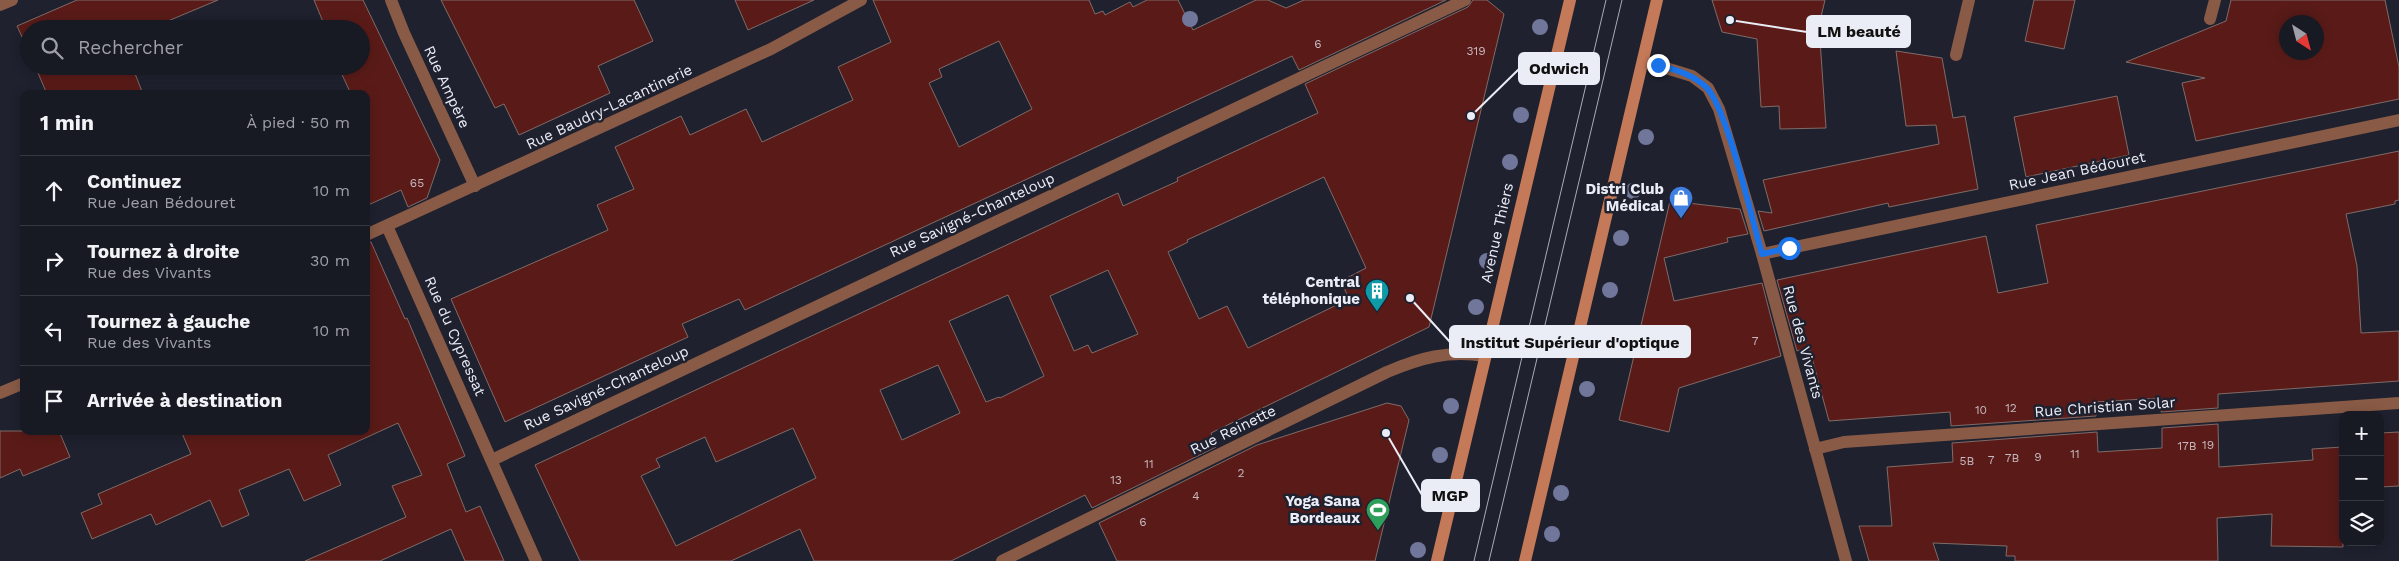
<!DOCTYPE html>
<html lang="fr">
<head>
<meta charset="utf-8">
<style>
  :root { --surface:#171923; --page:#20222b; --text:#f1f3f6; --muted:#9ea0a6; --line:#363841 }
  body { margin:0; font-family:"Work Sans",sans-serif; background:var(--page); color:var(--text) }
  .controls { position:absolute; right:15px; bottom:15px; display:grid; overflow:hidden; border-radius:10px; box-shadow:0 2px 12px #0003 }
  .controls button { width:45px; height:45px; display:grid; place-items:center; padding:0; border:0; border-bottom:1px solid var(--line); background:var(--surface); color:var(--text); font:25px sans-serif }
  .compass { position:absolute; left:2279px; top:15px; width:45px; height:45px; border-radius:50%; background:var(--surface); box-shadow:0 2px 12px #0003; rotate:144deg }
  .stop { position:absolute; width:15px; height:15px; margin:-11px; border:4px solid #1a73e8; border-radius:50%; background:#fff }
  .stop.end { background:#1a73e8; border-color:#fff; box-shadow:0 1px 5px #0008 }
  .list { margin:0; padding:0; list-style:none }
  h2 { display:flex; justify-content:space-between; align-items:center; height:65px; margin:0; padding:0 20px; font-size:21px }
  h2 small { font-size:16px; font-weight:400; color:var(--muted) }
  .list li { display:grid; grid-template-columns:32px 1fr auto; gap:15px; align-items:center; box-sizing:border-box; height:70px; padding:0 20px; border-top:1px solid var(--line) }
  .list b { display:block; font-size:19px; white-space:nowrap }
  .list p { margin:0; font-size:16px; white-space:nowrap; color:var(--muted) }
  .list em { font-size:16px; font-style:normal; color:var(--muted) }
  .icon { flex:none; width:28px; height:28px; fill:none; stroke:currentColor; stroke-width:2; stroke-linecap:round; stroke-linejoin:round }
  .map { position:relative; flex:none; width:2399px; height:561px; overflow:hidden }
  .search { position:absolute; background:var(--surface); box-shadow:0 2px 12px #0003; left:20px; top:20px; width:350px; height:55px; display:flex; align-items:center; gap:12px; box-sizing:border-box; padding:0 18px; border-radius:28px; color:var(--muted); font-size:19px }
  .panel { position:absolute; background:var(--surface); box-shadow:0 2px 12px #0003; left:20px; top:90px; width:350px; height:345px; border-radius:10px }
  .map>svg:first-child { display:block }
</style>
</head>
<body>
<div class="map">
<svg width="2399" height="561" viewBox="0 0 2399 561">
  <rect width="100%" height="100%" fill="#1f212f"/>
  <g fill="#5a1b18" stroke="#7f6b68" fill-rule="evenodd">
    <polygon points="77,0 218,0 156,26 158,29 29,29 29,52 17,26"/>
    <polygon points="314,0 363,0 440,160 427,198 408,207 401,190 366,206 366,94 351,94 338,66 361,66 361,29 326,29"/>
    <polygon points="441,0 634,0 653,41 598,66 610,93 519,135 504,104 495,108"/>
    <polygon points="735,0 814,0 748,30"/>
    <path d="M873 0H1089L1095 14 1103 11 1105 15 1130 2 1133 7 1147 0H1178L1193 30 1256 0H1268L1286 8 1304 0H1446L1299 70 1292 56 745 310 739 299 682 324 688 337 505 422 451 299 608 230 597 205 634 189 615 147 681 116 690 135 746 109 762 142 853 100 838 67 891 42ZM999 41 1032 109 959 147 929 83 942 77 939 69Z"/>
    <path d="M1473 0H1487L1504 14 1429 327 1211 433 1216 447 1092 508 1085 495 951 561H814L800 529 731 561H580L535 465 1118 193 1123 206 1178 181 1177 178 1318 113 1305 84 1468 7ZM1324 177 1366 268 1341 281 1349 299 1248 348 1227 306 1199 319 1168 252 1188 242 1187 240ZM1108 270 1138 334 1092 353 1088 345 1074 351 1050 296ZM1008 295 1044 376 1000 398 999 397 986 402 949 321ZM938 365 960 413 902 440 880 390ZM793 428 816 478 676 546 641 476 660 467 656 459 705 437 716 462Z"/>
    <polygon points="1712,0 1825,0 1819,25 1826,128 1780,129 1779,106 1761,107 1757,39 1722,32"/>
    <polygon points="2034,0 2075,0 2064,49 2025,41"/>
    <path d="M2231 0H2385L2399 67V99L2196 141 2182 83 2205 78 2126 62 2226 21ZM2286 22H2316V52H2286Z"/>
    <polygon points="1896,51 1942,58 1953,118 1965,116 1978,189 1889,207 1888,203 1764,231 1758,211 1772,213 1763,180 1939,144 1936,125 1906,126"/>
    <polygon points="35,66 132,66 143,94 47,94"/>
    <polygon points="2117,96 2129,155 2026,177 2014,117"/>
    <polygon points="2399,151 2399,200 2395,201 2395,204 2346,214 2357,266 2361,333 2399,331 2399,381 2218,394 2218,408 2161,412 2161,398 2095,402 2096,416 1951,426 1950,412 1829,421 1809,347 1797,351 1777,280 1986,236 1998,293 2048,283 2036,225"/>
    <polygon points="1670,201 1740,209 1748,234 1727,238 1728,242 1664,258 1674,301 1762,283 1781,356 1679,388 1669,432 1619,420"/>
    <polygon points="371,242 405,319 407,318 465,456 447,464 466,512 480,506 504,561 465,561 451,529 380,561 305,561 406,517 392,486 422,475 398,423 328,455 341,485 304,501 289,469 239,490 249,515 222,527 210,500 156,525 151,514 92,539 81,513 102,504 98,494 191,454 181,431 366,431 366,243"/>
    <polygon points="1387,403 1401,406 1409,420 1375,561 1117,561 1099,523 1257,445"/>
    <polygon points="2218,424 2219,467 2313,460 2312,449 2342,447 2343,435 2343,547 2271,546 2272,514 2217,518 2218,561 2015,561 2015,556 2006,556 2007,546 1933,543 1939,561 1869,561 1859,526 1892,526 1887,467 1953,462 1952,443 2097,432 2098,452 2162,448 2162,428"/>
    <polygon points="0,431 59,431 70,457 23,476 20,469 0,478"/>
    <polygon points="2399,432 2399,486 2380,487 2380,433"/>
  </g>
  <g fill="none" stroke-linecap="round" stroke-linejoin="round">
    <g stroke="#895b46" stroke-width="12">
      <polyline points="2210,19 2215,0"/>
      <polyline points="1956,55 1969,0"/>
    </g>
    <g stroke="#895b46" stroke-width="12">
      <polyline points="391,0 404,33 475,186"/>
      <polyline points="0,5 12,0"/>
      <polyline points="1643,61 1692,76 1708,88 1719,109 1762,254 1846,561"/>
      <polyline points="387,226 536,561"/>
      <polyline points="366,235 771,49 861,0"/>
      <polyline points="1762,254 2399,120"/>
      <polyline points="0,393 24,383"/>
      <polyline points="1815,449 1844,442 2399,403"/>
      <polyline points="492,460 1465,0"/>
      <path d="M1002 561 1387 372C1420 358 1448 350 1485 356"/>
    </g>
    <g stroke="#c47958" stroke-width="12">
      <polyline points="1437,561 1570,0"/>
      <polyline points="1525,561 1657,0"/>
    </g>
    <g stroke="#a9abb6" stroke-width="1">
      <polyline points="1474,561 1606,0"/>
      <polyline points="1489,561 1622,0"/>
    </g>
  </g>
  <g fill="#71779a">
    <circle cx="1190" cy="19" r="8"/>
    <circle cx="1540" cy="27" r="8"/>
    <circle cx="1521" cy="115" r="8"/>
    <circle cx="1646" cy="137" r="8"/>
    <circle cx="1510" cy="162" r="8"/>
    <circle cx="1633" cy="191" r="8"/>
    <circle cx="1621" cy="238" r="8"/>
    <circle cx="1487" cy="261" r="8"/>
    <circle cx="1610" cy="290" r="8"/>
    <circle cx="1476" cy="307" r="8"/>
    <circle cx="1587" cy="389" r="8"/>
    <circle cx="1451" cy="406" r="8"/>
    <circle cx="1440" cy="455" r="8"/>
    <circle cx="1561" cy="493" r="8"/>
    <circle cx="1552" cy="534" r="8"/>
    <circle cx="1418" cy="550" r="8"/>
  </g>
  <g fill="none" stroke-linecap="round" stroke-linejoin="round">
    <path stroke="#1a73e8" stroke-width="6" d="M1658 65C1676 70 1692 74 1706 87 1727 107 1752 220 1762 254L1789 248"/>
  </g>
  <defs>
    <symbol id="shop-pin" viewBox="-11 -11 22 30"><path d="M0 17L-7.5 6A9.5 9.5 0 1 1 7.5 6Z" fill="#3f7fe0" stroke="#1f212f"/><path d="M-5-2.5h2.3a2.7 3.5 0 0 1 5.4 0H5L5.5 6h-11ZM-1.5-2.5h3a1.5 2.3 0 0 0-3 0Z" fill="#fff"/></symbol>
    <symbol id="building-pin" viewBox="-11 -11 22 30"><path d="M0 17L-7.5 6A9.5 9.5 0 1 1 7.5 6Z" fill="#0f9aa8" stroke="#1f212f"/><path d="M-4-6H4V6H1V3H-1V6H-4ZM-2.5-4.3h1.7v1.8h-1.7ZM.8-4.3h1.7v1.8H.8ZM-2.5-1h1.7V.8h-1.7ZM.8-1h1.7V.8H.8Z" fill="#fff"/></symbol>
    <symbol id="stadium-pin" viewBox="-11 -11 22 30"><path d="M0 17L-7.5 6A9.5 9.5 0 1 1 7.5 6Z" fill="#2e9e5b" stroke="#1f212f"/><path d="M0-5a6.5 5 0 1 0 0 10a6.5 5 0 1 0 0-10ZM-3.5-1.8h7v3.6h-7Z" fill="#fff"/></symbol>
  </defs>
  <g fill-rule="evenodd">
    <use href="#shop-pin" x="1667" y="184" width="28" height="38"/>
    <use href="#building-pin" x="1363" y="277" width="28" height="38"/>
    <use href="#stadium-pin" x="1364" y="496" width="28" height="38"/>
  </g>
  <g text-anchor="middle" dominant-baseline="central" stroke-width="5" stroke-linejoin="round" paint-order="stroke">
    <g font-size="12" fill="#c6b8be">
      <text x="1318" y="44">6</text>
      <text x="1476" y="51">319</text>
      <text x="417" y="183">65</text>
      <text x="1755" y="341">7</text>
      <text x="2011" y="408">12</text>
      <text x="1981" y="410">10</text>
      <text x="2208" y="445">19</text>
      <text x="2187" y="446">17B</text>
      <text x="2075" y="454">11</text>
      <text x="2038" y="457">9</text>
      <text x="2012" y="458">7B</text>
      <text x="1991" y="460">7</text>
      <text x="1967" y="461">5B</text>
      <text x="1149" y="464">11</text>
      <text x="1241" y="473">2</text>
      <text x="1116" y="480">13</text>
      <text x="1196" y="496">4</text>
      <text x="1143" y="522">6</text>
    </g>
    <g font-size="15" fill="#eaecf6" stroke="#1f212f">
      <text transform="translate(447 87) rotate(65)">Rue Ampère</text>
      <text transform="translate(609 107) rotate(-25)">Rue Baudry-Lacantinerie</text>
      <text transform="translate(2077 171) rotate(-12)">Rue Jean Bédouret</text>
      <text transform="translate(972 215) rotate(-25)">Rue Savigné-Chanteloup</text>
      <text transform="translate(1497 233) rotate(-77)">Avenue Thiers</text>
      <text transform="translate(455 336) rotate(66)">Rue du Cypressat</text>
      <text transform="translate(1803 342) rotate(75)">Rue des Vivants</text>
      <text transform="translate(606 388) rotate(-25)">Rue Savigné-Chanteloup</text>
      <text transform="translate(2105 407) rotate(-4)">Rue Christian Solar</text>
      <text transform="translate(1233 430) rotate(-26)">Rue Reinette</text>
    </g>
    <g font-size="15" font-weight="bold" fill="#eaecf6" stroke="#1f212f" text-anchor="end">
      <text x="1664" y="189">Distri Club<tspan x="1664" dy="17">Médical</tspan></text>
      <text x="1360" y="282">Central<tspan x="1360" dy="17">téléphonique</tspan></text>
      <text x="1360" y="501">Yoga Sana<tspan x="1360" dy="17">Bordeaux</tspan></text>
    </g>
  </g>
  <path fill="none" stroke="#eaecf6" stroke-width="2" d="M1730 20L1807 32M1471 116L1519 69M1410 298L1450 342M1386 433L1422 495"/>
  <g fill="#eaecf6" stroke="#1f212f" stroke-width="2">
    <circle cx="1730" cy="20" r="5"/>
    <circle cx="1471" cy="116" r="5"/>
    <circle cx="1410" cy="298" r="5"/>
    <circle cx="1386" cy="433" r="5"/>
  </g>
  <g fill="#eaecf6" stroke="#eaecf6" stroke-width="2">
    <rect x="1807" y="16" width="103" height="31" rx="5"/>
    <rect x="1519" y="53" width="80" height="31" rx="5"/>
    <rect x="1450" y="326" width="240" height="31" rx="5"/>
    <rect x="1422" y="480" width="57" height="31" rx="5"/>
  </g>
  <g font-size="16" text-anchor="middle" font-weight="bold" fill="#111">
    <text x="1859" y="37">LM beauté</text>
    <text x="1559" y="74">Odwich</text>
    <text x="1570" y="348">Institut Supérieur d'optique</text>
    <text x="1450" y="501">MGP</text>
  </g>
</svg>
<div class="controls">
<button>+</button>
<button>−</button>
<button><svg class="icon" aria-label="layers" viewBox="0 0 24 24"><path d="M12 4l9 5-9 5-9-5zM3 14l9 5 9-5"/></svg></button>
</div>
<svg class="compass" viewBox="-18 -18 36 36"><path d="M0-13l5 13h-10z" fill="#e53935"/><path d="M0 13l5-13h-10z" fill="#9ea0a6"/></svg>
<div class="stop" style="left:1789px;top:248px"></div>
<div class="stop end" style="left:1658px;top:65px"></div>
<div class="search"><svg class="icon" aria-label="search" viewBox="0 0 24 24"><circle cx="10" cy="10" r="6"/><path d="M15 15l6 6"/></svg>Rechercher</div>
<section class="panel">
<h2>1 min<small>À pied · 50 m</small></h2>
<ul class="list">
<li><svg class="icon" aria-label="ahead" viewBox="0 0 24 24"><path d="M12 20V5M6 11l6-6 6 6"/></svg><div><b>Continuez</b><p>Rue Jean Bédouret</p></div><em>10 m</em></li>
<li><svg class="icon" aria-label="right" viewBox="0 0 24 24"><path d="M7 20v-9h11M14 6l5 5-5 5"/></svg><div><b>Tournez à droite</b><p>Rue des Vivants</p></div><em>30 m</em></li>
<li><svg class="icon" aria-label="left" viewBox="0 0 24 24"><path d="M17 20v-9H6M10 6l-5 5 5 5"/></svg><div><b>Tournez à gauche</b><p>Rue des Vivants</p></div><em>10 m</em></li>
<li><svg class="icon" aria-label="arrive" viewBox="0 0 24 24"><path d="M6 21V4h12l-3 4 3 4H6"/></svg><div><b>Arrivée à destination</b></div></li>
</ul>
</section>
</div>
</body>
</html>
